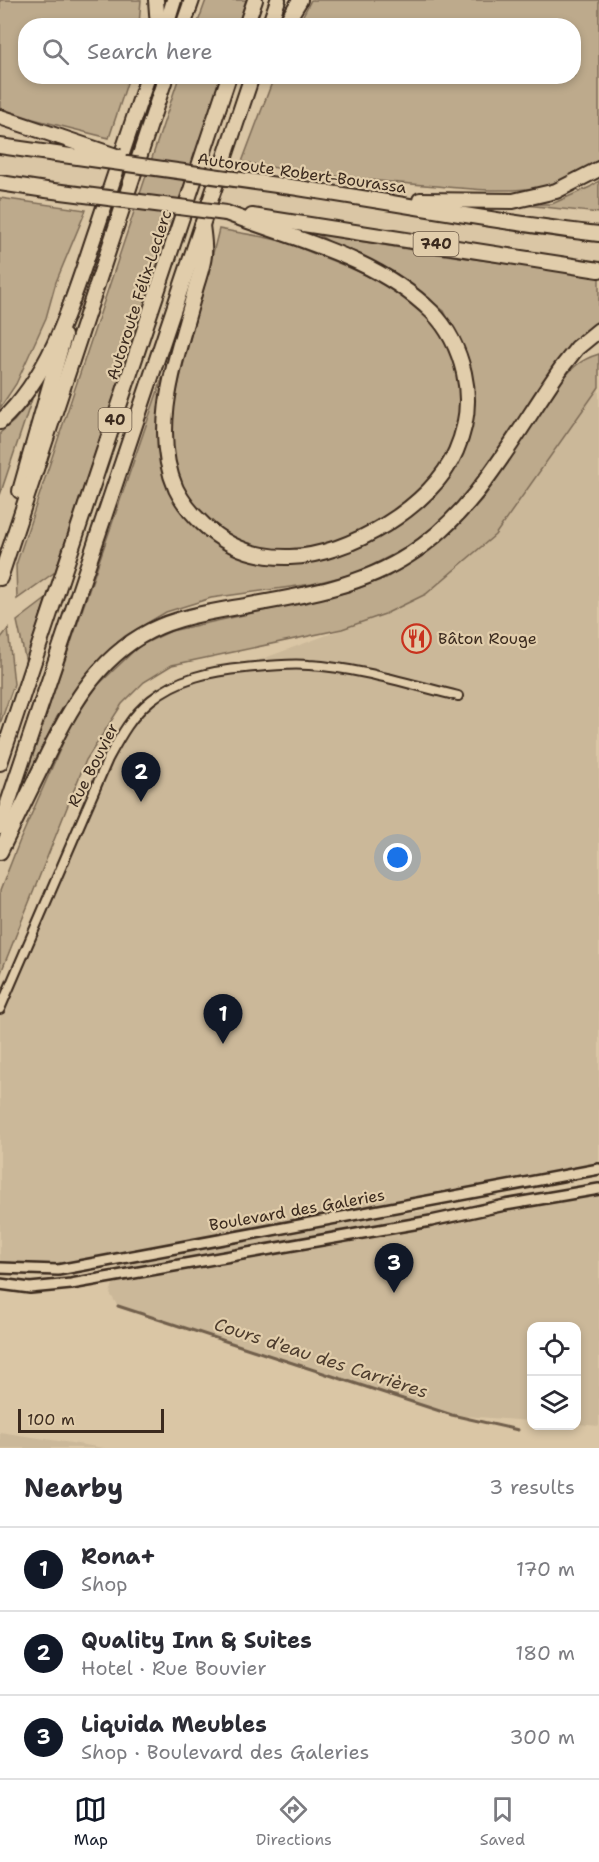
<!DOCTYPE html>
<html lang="en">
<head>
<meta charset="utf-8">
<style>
  :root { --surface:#fff; --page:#f2f2f3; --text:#2b2b33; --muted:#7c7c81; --line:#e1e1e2; --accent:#111827 }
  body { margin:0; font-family:"Shantell Sans",sans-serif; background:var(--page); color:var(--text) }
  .controls { position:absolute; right:18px; bottom:18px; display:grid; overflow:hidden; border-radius:12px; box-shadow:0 3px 9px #0003 }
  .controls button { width:54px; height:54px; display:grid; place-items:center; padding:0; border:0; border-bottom:2px solid var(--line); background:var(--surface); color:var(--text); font:30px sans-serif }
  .scale { position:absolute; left:18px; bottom:15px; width:146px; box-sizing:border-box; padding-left:6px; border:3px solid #3b2a1e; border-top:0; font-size:16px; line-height:21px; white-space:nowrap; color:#3b2a1e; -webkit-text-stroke:4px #e1cdab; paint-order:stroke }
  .you { position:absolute; left:398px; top:858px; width:21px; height:21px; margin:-15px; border:4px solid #fff; border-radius:50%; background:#1a73e8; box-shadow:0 0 0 9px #1a73e833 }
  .badge { display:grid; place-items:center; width:39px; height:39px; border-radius:50%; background:var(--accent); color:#fff; font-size:20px; font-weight:700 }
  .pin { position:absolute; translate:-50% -50px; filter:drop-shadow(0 2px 3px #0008) }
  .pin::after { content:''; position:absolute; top:32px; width:21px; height:18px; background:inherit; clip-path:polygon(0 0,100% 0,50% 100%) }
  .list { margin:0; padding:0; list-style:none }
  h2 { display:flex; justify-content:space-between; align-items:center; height:78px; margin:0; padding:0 24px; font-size:26px }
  h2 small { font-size:20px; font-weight:400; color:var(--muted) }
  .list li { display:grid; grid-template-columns:39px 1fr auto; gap:18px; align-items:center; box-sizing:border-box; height:84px; padding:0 24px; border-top:2px solid var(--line) }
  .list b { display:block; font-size:22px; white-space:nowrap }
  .list p { margin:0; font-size:20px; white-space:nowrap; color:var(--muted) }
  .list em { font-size:20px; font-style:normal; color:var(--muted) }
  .icon { flex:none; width:33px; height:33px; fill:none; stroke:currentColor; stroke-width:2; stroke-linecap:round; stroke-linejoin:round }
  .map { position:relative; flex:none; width:599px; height:1448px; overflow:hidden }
  .search { position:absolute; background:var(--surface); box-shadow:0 3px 9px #0003; left:18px; right:18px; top:18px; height:66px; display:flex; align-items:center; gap:15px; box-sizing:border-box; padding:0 21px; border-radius:24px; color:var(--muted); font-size:22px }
  .sheet { height:330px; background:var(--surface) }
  nav { display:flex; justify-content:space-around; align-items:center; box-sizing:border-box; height:84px; border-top:2px solid var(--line); background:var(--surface); font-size:16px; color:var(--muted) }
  nav a { display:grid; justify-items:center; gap:3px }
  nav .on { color:var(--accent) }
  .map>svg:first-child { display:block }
</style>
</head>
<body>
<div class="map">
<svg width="599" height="1448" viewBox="0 0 599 1448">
  <rect width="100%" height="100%" fill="#dac6a5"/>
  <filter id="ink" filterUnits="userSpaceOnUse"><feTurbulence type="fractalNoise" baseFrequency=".0167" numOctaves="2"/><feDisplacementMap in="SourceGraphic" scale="12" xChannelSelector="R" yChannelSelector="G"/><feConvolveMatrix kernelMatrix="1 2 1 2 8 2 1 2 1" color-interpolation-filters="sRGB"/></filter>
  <g filter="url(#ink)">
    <g fill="#cbb899">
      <polygon points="599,387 599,1169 388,1209 391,1214 505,1205 599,1189 599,1426 577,1424 576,1326 532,1326 531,1421 452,1415 118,1306 110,1294 118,1266 58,1270 0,1268 0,1009 125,728 167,688 235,669 384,614 426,594 495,535"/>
      <polygon points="0,1432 104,1448 0,1448"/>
    </g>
    <g fill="#bdaa8c" stroke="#7c6a55" stroke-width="1.5">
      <polygon points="0,0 141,0 139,25 26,26 26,76 129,77 109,138 33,119 0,108"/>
      <polygon points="206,0 246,0 238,25 197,25"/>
      <path d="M311 0H599V159C584 173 563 184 542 187 508 193 471 189 437 186 371 181 307 174 242 162L274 77 574 76V26L298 25Z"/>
      <polygon points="179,77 221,77 55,572 17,599 16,565"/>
      <polygon points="599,181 599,213 516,204 552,204 590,187"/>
      <polygon points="0,198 86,210 56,282 46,318 16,384 0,408"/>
      <path d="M219 229C238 233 258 235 277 240 291 243 304 250 318 255 357 270 407 289 434 323 446 339 455 362 458 381 460 394 464 411 460 424 436 510 296 588 217 529 198 514 181 495 175 471 163 426 182 371 193 328 202 295 211 262 219 229Z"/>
      <polygon points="317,234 431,253 599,276 599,321 575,342 482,477 453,512 404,549 357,573 312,584 211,598 166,612 125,636 93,666 57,717 17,799 163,376 166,376 158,427 163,472 184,513 210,537 245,557 291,562 344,552 400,524 437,492 461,458 475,404 468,358 444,311 397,274 336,246"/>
      <path d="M599 354V387L495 535 426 594 385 614 342 629 172 665 144 682 122 704 86 760 0 975V891L20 840 72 722 98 685 139 646 171 631 348 592 386 578 422 556 456 528 484 497 559 384C572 368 579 360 599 354Z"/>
      <polygon points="32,399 0,495 0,433 14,421"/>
      <polygon points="46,599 26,662 17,621"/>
      <polygon points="8,629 14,684 0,724 0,639"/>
    </g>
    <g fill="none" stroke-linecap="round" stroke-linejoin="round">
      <polyline stroke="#715f4c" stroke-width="3" points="118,1306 452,1415 518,1430"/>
      <defs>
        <path id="minor" d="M0 1009 108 759C120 737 131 716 151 700 178 678 211 671 245 668 266 666 288 663 309 665 360 668 409 684 458 696"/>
        <g id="tertiary">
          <polyline points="0,1268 58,1270 599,1169"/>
          <polyline points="0,1284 30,1288 71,1284 431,1221 505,1205 599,1189"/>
        </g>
        <g id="motorway">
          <polyline points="156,0 158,26"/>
          <polyline points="166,26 174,0"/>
          <polyline points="183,26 192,0"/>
          <polyline points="246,26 255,0"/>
          <polyline points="269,26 278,0"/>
          <polyline points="284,26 300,0"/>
          <polyline points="0,117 60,137"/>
          <polyline points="0,146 56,154"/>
          <polyline points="0,183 46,190"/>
          <path d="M284 186C389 201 493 222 599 234"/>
          <polyline points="420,200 513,201 556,191 599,169"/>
          <polyline points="252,216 599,270"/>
          <path d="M202 225C203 234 205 245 204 255 203 268 197 281 194 294 178 355 149 427 176 489 183 503 192 514 203 524 227 547 257 558 290 557 348 556 433 506 456 451 467 426 470 400 464 373 459 351 448 328 432 312 376 257 297 240 226 213"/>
          <path d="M0 422C54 372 74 295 97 228 114 177 131 127 148 76"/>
          <polyline points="20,491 64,336"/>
          <polyline points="0,578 166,76"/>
          <polyline points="0,763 229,76"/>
          <polyline points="0,827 252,76"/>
          <path d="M0 852C14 823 28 795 42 766 67 713 95 659 150 631 182 615 219 611 255 604 307 595 363 585 409 555 477 512 516 432 562 367L577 348 599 330"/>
        </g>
      </defs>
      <use href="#minor" stroke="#3b2a1e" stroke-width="12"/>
      <use href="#tertiary" stroke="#3b2a1e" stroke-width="14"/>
      <use href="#motorway" stroke="#3b2a1e" stroke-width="18"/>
      <use href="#minor" stroke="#e1cdab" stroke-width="8"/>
      <use href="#tertiary" stroke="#e1cdab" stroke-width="9"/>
      <use href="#motorway" stroke="#e1cdab" stroke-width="14"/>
      <defs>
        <g id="motorway-bridge">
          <polyline points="60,137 119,157"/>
          <polyline points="56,154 284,186"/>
          <polyline points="46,190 226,213"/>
        </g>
      </defs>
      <use href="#motorway-bridge" stroke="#3b2a1e" stroke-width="18" stroke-linecap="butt"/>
      <use href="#motorway-bridge" stroke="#e1cdab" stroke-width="14"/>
    </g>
  </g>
  <defs>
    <symbol id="restaurant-ring" viewBox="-11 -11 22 22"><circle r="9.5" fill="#e1cdab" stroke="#c8321e" stroke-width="1.5"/><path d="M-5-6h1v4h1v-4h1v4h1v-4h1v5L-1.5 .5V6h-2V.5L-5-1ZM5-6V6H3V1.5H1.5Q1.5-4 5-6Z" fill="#c8321e"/></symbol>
  </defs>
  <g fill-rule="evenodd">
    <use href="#restaurant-ring" x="400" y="622" width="33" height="33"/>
  </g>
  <g text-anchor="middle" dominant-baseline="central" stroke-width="4.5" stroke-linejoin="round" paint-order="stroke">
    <g fill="#e1cdab" stroke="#6d5b48" stroke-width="1.5">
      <rect x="413.5" y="232" width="45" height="24" rx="4.5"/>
      <rect x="98.5" y="408" width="33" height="24" rx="4.5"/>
    </g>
    <g font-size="15" font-weight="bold" fill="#3b2a1e">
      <text x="436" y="244">740</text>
      <text x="115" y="420">40</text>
    </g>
    <g font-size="16" fill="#3b2a1e" stroke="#e1cdab">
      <text transform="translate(302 173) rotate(8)">Autoroute Robert-Bourassa</text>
      <text transform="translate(139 295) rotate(-72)">Autoroute Félix-Leclerc</text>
      <text transform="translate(93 765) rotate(-63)">Rue Bouvier</text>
      <text transform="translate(297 1210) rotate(-10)">Boulevard des Galeries</text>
    </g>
    <g font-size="16" fill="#3b2a1e" stroke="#e1cdab" text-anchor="start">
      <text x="438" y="638">Bâton Rouge</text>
    </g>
    <g font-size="18" font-style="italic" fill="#4d3c2d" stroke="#e1cdab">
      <text transform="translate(321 1358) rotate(18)">Cours d'eau des Carrières</text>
    </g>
  </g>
</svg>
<div class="controls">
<button><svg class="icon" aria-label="locate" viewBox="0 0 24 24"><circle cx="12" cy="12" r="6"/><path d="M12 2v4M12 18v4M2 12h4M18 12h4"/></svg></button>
<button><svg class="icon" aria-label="layers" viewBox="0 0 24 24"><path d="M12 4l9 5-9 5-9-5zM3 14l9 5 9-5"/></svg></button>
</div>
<div class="scale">100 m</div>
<div class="you"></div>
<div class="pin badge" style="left:223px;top:1044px">1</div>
<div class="pin badge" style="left:141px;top:802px">2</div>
<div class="pin badge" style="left:394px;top:1293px">3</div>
<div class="search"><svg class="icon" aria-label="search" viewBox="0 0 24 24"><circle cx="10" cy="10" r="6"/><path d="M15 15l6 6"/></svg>Search here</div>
</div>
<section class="sheet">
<h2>Nearby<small>3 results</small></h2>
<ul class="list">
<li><span class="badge">1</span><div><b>Rona+</b><p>Shop</p></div><em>170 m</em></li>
<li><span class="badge">2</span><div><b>Quality Inn &amp; Suites</b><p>Hotel · Rue Bouvier</p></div><em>180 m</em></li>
<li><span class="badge">3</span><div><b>Liquida Meubles</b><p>Shop · Boulevard des Galeries</p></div><em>300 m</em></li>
</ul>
</section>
<nav>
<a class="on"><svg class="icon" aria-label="map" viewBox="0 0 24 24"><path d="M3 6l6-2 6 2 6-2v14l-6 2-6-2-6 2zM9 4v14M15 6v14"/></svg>Map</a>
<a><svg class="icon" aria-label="directions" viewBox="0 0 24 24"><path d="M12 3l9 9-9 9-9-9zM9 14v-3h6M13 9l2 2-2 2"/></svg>Directions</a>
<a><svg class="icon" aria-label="saved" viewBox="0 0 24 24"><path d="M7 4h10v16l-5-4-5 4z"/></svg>Saved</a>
</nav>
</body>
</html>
